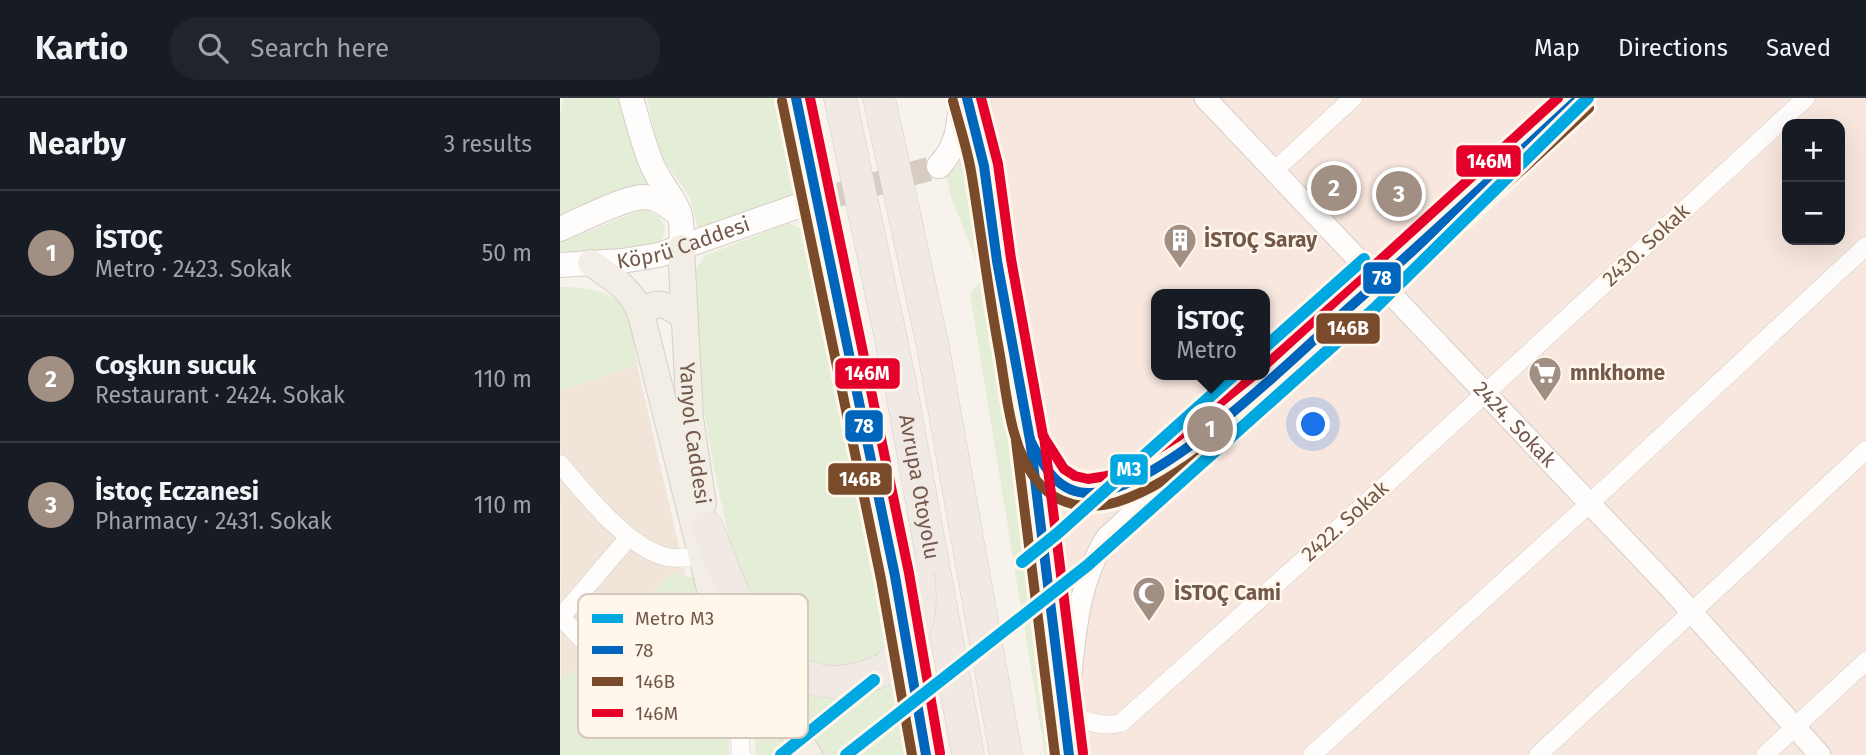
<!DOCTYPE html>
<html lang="en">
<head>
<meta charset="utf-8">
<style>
  :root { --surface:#171b24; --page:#20242c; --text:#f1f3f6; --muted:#9ea1a6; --line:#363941; --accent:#a28f83 }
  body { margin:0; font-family:"Fira Sans",sans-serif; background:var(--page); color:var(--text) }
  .controls { position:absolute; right:21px; top:21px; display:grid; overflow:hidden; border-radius:14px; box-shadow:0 7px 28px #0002 }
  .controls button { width:63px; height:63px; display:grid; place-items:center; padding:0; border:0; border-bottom:2px solid var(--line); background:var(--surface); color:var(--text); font:35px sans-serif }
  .you { position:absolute; left:754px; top:327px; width:24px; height:24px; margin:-18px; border:5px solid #fff; border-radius:50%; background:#1a73e8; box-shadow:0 0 0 10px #1a73e833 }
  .badge { display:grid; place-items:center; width:46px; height:46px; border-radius:50%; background:var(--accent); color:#fff; font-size:23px; font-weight:700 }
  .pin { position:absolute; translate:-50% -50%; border:4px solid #fff; box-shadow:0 2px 7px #0006 }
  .popup { position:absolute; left:591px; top:191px; width:119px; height:91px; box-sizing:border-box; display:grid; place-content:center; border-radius:14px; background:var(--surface); filter:drop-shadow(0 2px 5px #0005); font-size:23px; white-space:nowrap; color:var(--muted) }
  .popup b { font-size:26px; color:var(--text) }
  .popup::after { content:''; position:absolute; left:50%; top:100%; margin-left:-14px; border:14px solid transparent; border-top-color:var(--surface) }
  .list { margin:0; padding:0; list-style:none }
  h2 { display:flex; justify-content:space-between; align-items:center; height:91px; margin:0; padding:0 28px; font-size:30px }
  h2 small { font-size:23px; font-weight:400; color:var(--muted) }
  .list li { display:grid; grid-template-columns:46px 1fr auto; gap:21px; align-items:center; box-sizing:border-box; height:126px; padding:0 28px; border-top:2px solid var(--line) }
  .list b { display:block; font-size:26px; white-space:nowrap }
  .list p { margin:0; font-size:23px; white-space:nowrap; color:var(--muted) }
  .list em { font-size:23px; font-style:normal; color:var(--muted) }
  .icon { flex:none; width:38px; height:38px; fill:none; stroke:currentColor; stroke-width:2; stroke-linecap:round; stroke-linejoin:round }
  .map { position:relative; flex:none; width:1306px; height:657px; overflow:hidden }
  header { display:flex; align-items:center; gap:42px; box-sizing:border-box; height:98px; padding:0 35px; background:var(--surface); border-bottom:2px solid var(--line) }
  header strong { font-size:33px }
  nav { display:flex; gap:38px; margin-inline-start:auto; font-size:24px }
  .search { width:490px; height:63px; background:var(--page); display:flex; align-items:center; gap:18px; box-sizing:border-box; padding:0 24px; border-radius:28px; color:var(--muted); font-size:26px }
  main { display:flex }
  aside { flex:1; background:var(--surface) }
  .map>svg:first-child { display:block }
</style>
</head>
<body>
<header>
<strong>Kartio</strong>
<div class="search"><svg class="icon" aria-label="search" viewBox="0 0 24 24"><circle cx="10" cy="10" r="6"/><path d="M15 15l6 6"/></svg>Search here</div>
<nav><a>Map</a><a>Directions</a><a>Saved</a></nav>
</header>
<main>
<aside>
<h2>Nearby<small>3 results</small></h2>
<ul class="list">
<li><span class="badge">1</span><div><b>İSTOÇ</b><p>Metro · 2423. Sokak</p></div><em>50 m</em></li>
<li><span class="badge">2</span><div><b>Coşkun sucuk</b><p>Restaurant · 2424. Sokak</p></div><em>110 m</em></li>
<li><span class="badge">3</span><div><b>İstoç Eczanesi</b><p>Pharmacy · 2431. Sokak</p></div><em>110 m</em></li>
</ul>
</aside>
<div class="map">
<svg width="1306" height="657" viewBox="0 0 1306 657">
  <rect width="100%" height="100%" fill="#f7f2eb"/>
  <polygon fill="#f0e5d8" points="77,267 126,479 112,475 45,547 1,584 0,293"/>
  <path fill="#f7e7df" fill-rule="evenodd" d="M419 0H1306V657H522L492 362 440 108 439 67 435 42ZM1227 26H1280V142H1227ZM596 196H704V277H596Z"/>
  <g fill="#e4edd6">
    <polygon points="3,0 62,0 87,88 0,122 0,19"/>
    <polygon points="87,0 218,0 242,101 138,130 129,98 99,55"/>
    <polygon points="409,50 492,604 498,657 485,657 410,196 423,180 391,99 386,76 397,69"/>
    <polygon points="83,111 100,119 105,131 101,143 88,148 0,155 0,145"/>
    <polygon points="228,125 248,134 331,543 322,558 273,571 246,563 205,531 177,477 155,375 137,272 135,173 144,158"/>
    <path d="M0 189C23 189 58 192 68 217 74 231 74 251 77 267L0 293Z"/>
    <polygon points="112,475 126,479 133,479 174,573 95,584 45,547"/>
    <polygon points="31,560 85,600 166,602 170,657 0,657 0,583"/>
    <polygon points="213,575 338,576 349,657 261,657"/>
    <polygon points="205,604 235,657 196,657 192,610"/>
  </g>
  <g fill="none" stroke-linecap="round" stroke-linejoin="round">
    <polyline stroke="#d6ccc3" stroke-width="24" stroke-dasharray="24 12" stroke-linecap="butt" points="242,107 379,68"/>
    <defs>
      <g id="minor">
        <polyline points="714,73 793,0"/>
        <polyline points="676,313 1019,0"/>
        <path d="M0 366C25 396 69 451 107 459 118 461 129 459 140 458"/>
        <path d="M0 518C19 538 57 583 82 590 109 598 156 591 185 591L199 585"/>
        <polyline points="1,519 69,439"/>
        <polyline points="176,591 181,657"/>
        <path d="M506 616C525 622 541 630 561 625L769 439 1246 0"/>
        <polyline points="752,657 1029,406 1306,148"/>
        <polyline points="978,657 1306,352"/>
        <polyline points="1205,657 1306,563"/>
      </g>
      <g id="tertiary">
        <path id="s1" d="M645 0 1109 489 1260 657"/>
        <path d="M473 349C483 368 496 391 519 394 557 400 608 362 637 341"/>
        <path d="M508 603C515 547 515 488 547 439L654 341 676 313"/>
      </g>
      <g id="secondary">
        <path d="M71 0C78 23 83 47 93 69 111 106 125 103 121 150"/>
        <polyline points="407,0 424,68 437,163 470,342 509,657"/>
        <path d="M379 68C397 49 399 30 401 5"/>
        <path d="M0 131C21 122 61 101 82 99 97 98 109 109 120 117"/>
        <path id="s2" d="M0 167 62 163 99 157 241 107"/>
      </g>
      <g id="primary">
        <path id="s3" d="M121 150 130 320 143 406"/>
        <path d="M31 165C53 181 70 189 81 216L153 503 174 548 249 657"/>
        <path d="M81 216C96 199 110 208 125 220"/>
      </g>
      <g id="motorway">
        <polyline points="236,0 335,478 366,657"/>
        <path id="s4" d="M280 0 339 279 408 657"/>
        <polyline points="319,0 373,249 446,657"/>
        <path d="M147 429C170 486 198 584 275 584 294 583 310 579 326 570"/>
      </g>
    </defs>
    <use href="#minor" stroke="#d6cec8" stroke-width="19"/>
    <use href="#tertiary" stroke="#d6cec8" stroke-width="23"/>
    <use href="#secondary" stroke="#d6cec7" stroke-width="26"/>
    <use href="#primary" stroke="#d8cfca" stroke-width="28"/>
    <use href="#motorway" stroke="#d8cfca" stroke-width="33"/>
    <use href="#minor" stroke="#fefdfc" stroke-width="18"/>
    <use href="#tertiary" stroke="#fefdfc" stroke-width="21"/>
    <use href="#secondary" stroke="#fefdfc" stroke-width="24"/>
    <use href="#primary" stroke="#f2ede5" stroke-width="26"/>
    <use href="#motorway" stroke="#f1e9e4" stroke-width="32"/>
    <defs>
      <path id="motorway-bridge" d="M326 570C358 541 364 517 358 476"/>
    </defs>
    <use href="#motorway-bridge" stroke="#d8cfca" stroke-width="33" stroke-linecap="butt"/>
    <use href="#motorway-bridge" stroke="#f1e9e4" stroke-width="32"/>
    <defs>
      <g id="bus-1">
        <polyline points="236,0 335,478 366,657"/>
        <path d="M407 0 424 68 437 163 470 342C483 367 497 396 530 395 603 392 735 258 791 208 868 140 943 70 1019 0"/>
        <polyline points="470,341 509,657"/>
      </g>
      <g id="bus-2">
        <polyline points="222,3 321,481 352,657"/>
        <path d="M393 3C399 26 407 50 411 73 421 133 428 193 439 252 447 296 449 347 477 383 497 408 527 413 557 404 632 380 717 294 776 241 861 164 945 88 1029 10"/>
        <polyline points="456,343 495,657"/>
      </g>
      <g id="bus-3">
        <polyline points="250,0 349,475 380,655"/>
        <polyline points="421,0 438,66 451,161 483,338 504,371 515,378 528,381 547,378 567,370 617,339 694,277"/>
        <polyline points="704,268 998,0"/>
        <polyline points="484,339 523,655"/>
      </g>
    </defs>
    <use href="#bus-1" stroke="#fff7ec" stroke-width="16"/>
    <use href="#bus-2" stroke="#fff7ec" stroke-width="16"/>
    <use href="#bus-3" stroke="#fff7ec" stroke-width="16"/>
    <use href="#bus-1" stroke="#0065bd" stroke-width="10"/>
    <use href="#bus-2" stroke="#7a4b2a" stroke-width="10"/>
    <use href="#bus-3" stroke="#e4002b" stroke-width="10"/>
    <defs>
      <g id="metro-1">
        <polyline points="704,250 804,161"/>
        <polyline points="462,464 498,435 674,277"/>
        <polyline points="221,657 314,582"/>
        <polyline points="286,657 528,467 814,211 1028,0"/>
      </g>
    </defs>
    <use href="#metro-1" stroke="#fff7ec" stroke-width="18"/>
    <use href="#metro-1" stroke="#00a8e1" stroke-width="12"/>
  </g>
  <defs>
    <symbol id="building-pin" viewBox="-11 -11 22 30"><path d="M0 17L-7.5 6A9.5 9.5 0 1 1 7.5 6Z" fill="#a28f83" stroke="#fff7ec"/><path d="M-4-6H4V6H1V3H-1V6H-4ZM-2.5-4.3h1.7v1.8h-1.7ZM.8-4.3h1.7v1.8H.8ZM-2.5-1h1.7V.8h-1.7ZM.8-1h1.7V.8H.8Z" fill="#fff"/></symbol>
    <symbol id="supermarket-pin" viewBox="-11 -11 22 30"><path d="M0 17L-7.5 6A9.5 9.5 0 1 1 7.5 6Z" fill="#a28f83" stroke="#fff7ec"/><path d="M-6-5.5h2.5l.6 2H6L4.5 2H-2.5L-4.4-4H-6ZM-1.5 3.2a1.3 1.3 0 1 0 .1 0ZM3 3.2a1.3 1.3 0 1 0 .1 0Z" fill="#fff"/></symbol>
    <symbol id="mosque-pin" viewBox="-11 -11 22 30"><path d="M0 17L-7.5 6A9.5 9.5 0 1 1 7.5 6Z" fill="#a28f83" stroke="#fff7ec"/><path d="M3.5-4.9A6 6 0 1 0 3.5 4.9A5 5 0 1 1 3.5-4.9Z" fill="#fff"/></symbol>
  </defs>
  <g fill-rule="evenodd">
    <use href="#building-pin" x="601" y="123" width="38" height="52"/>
    <use href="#supermarket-pin" x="966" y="256" width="38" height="52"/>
    <use href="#mosque-pin" x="570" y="476" width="38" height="52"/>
  </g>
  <g text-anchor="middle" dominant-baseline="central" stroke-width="5" stroke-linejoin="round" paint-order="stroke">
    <g font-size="21" font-weight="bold" fill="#74594b" stroke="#fff7ec" text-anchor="start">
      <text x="644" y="142">İSTOÇ Saray</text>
      <text x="1010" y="275">mnkhome</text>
      <text x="614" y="495">İSTOÇ Cami</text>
    </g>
    <g font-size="21" fill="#74594b" stroke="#fff7ec">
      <text stroke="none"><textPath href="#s2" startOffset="126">Köprü Caddesi</textPath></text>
      <text transform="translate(1086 147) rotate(-43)">2430. Sokak</text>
      <text stroke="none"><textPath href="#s1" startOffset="450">2424. Sokak</textPath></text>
      <text stroke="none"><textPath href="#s3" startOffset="186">Yanyol Caddesi</textPath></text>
      <text stroke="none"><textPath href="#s4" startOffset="397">Avrupa Otoyolu</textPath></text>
      <text transform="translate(785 423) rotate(-42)">2422. Sokak</text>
    </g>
  </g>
  <rect x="18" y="496" width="230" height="144" rx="10" fill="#fff7ec" stroke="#d5c8bc" stroke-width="2"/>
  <rect x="32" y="516" width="31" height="9" fill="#00a8e1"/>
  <rect x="32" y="548" width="31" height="8" fill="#0065bd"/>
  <rect x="32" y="579" width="31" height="9" fill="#7a4b2a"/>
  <rect x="32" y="611" width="31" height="8" fill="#e4002b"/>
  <g font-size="19" fill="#74594b">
    <text x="75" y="527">Metro M3</text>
    <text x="75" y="559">78</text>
    <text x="75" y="590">146B</text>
    <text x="75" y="622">146M</text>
  </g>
  <g stroke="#fff7ec" stroke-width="2.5">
    <rect x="895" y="46" width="67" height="34" rx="7" fill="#e4002b"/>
    <rect x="802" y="163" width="40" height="34" rx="7" fill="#0065bd"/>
    <rect x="755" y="214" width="66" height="33" rx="7" fill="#7a4b2a"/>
    <rect x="274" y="259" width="67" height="33" rx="7" fill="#e4002b"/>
    <rect x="284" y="311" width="40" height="34" rx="7" fill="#0065bd"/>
    <rect x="549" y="355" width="40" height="33" rx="7" fill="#00a8e1"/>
    <rect x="267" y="364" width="66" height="34" rx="7" fill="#7a4b2a"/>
  </g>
  <g font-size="19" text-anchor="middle" font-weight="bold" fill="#fff">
    <text x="929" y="70">146M</text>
    <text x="822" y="187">78</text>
    <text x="788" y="237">146B</text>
    <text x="307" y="282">146M</text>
    <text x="304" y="335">78</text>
    <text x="569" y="378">M3</text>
    <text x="300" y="388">146B</text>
  </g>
</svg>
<div class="controls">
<button>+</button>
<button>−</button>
</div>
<div class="you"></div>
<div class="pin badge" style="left:650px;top:331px">1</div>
<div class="popup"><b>İSTOÇ</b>Metro</div>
<div class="pin badge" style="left:774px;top:90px">2</div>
<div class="pin badge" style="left:839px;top:96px">3</div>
</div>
</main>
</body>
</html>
